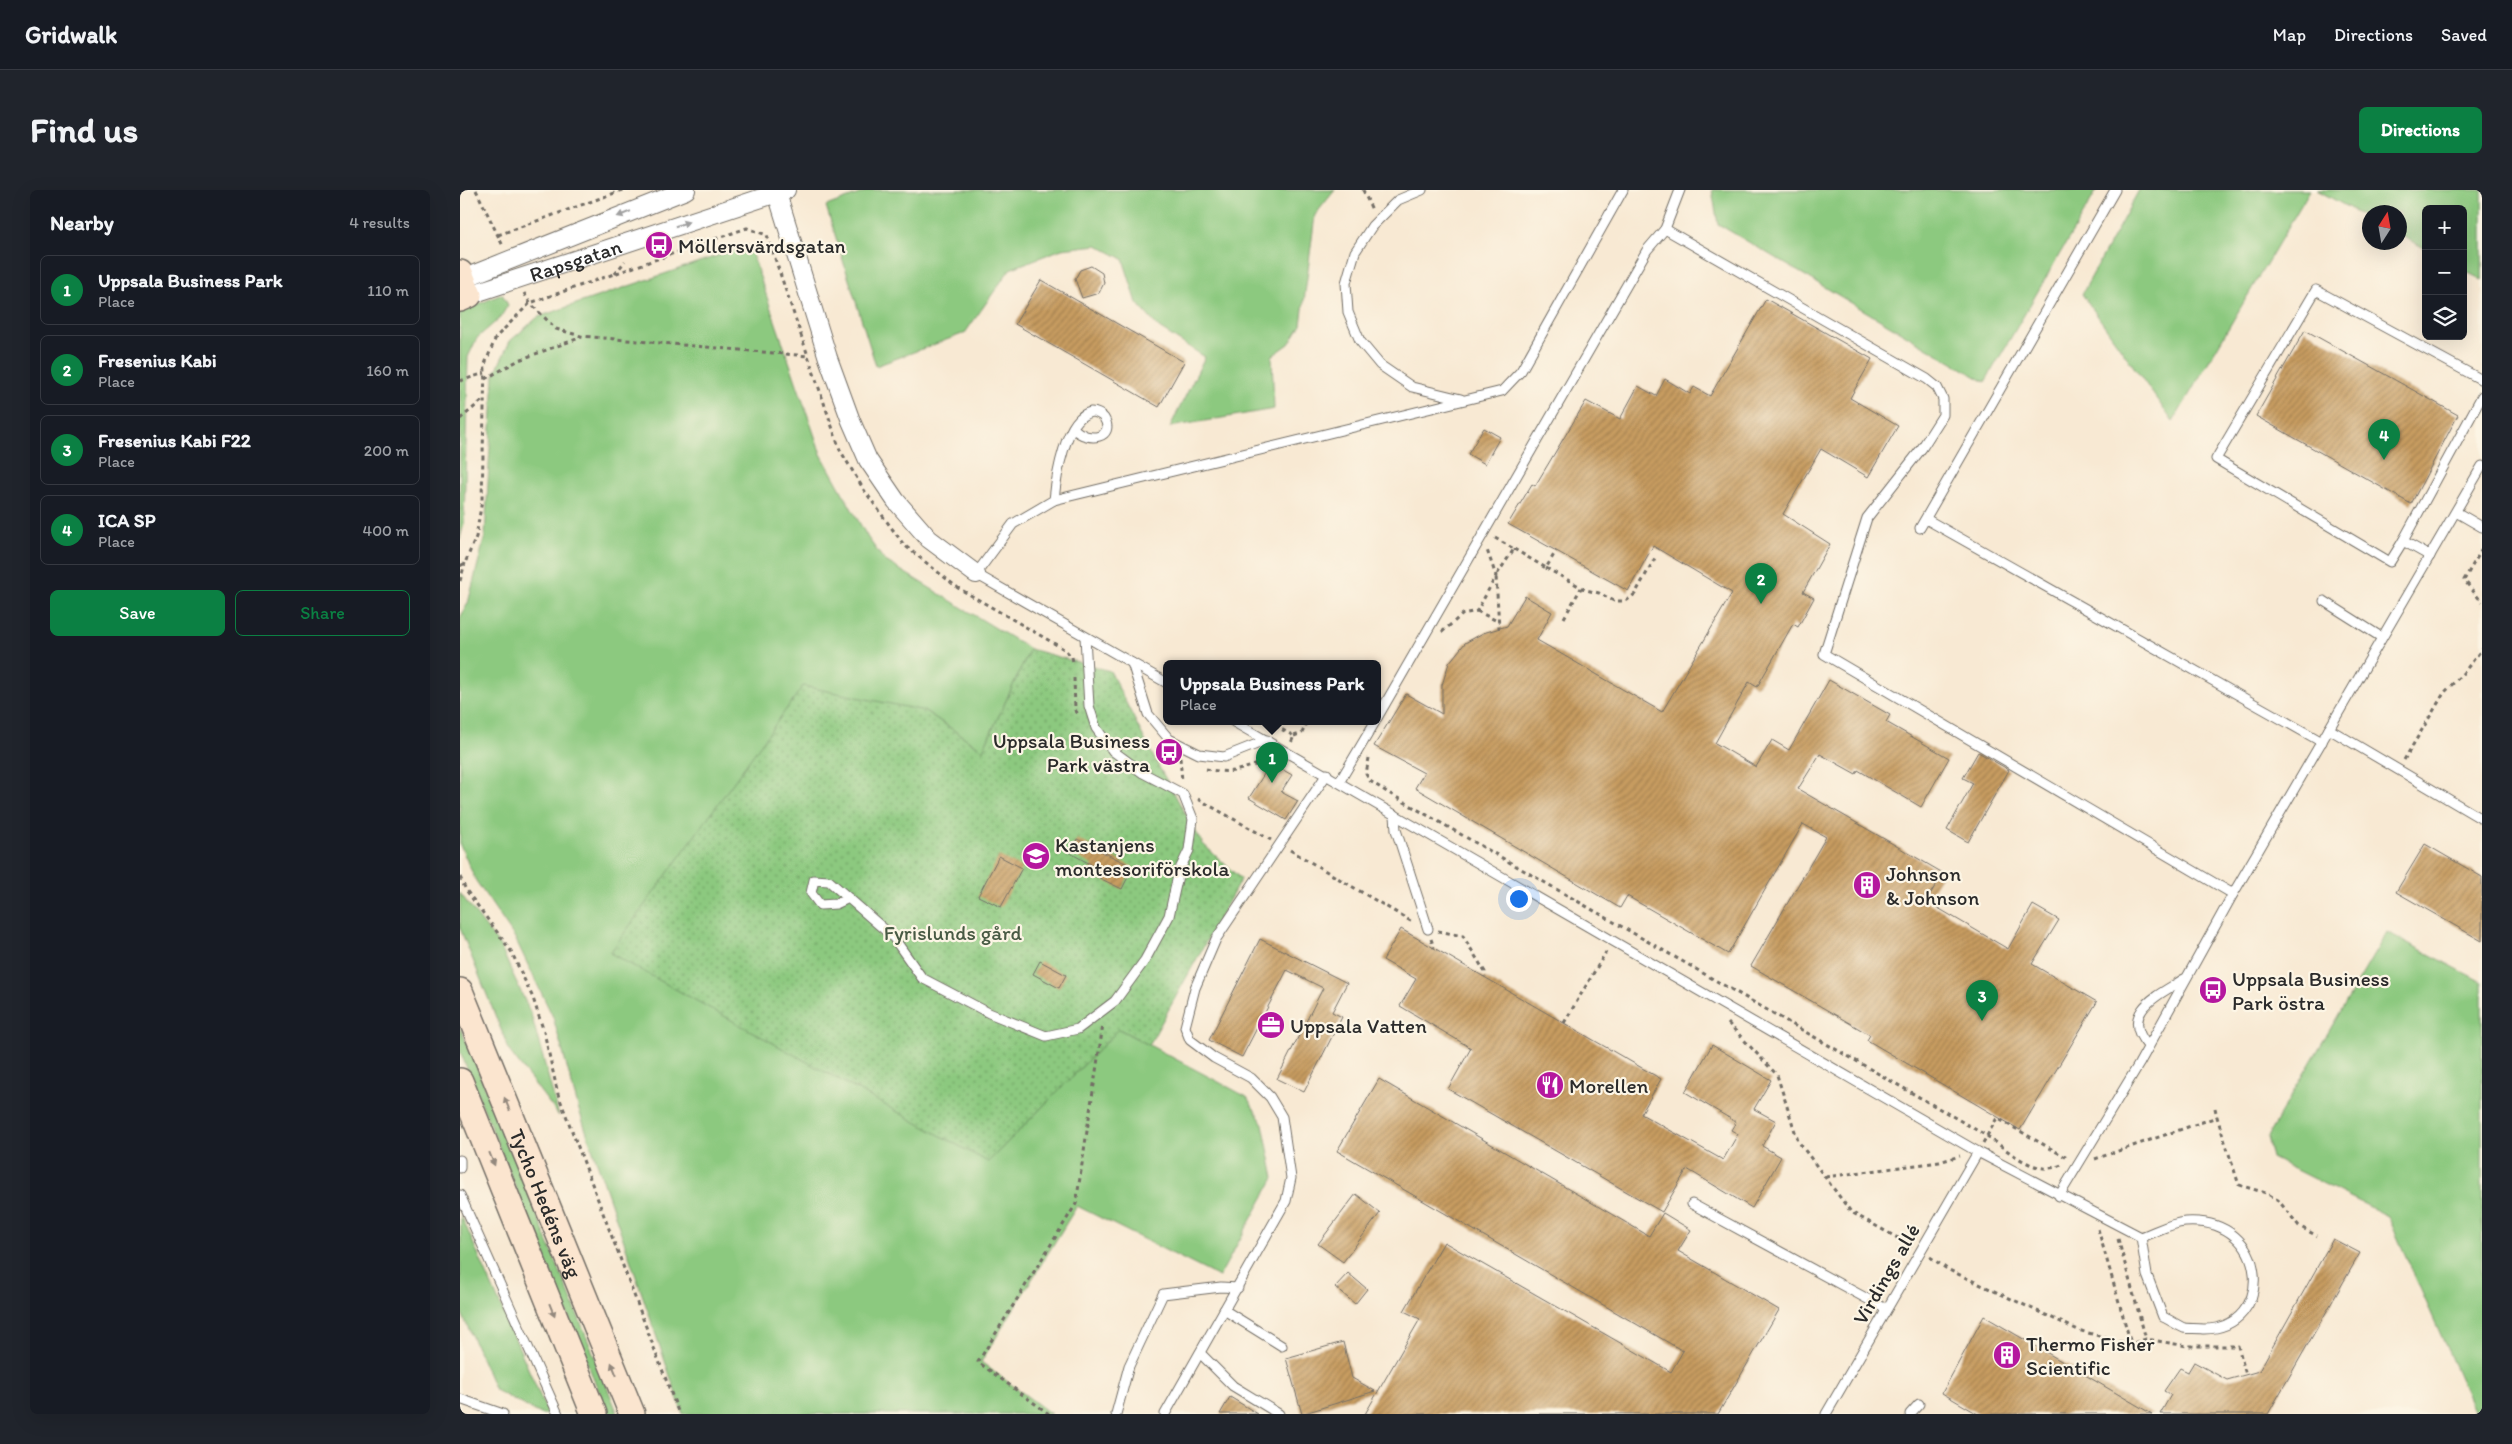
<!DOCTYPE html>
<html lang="en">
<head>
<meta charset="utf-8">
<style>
  :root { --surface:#171b24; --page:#20242c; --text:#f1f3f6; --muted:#9ea1a6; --line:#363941; --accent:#0b8043 }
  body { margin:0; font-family:Itim,sans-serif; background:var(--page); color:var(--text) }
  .controls { position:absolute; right:15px; top:15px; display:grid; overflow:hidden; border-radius:8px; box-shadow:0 5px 20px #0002 }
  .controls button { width:45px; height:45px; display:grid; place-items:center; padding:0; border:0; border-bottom:1px solid var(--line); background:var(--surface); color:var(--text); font:25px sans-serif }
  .compass { position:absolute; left:1902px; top:15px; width:45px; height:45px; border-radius:50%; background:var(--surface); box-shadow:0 5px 20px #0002; rotate:11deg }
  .you { position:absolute; left:1058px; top:708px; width:18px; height:18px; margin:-12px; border:4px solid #fff; border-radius:50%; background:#1a73e8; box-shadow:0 0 0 8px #1a73e833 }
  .badge { display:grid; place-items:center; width:32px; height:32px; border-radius:50%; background:var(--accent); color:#fff; font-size:16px; font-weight:700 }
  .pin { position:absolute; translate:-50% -41px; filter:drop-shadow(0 1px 2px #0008) }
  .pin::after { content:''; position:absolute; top:26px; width:18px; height:15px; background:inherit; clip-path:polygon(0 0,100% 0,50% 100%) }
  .popup { position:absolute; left:703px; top:470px; width:218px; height:65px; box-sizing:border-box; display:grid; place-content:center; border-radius:8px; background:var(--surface); filter:drop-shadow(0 1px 4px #0005); font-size:16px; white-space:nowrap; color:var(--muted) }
  .popup b { font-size:19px; color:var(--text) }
  .popup::after { content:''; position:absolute; left:50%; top:100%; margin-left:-10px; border:10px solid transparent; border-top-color:var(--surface) }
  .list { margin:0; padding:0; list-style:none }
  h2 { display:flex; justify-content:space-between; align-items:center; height:65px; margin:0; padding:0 20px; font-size:21px }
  h2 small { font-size:16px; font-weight:400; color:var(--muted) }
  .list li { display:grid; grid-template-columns:32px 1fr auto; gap:15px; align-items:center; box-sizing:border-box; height:70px; margin:0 10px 10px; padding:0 10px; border:1px solid var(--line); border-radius:8px }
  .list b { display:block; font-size:19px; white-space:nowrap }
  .list p { margin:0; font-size:16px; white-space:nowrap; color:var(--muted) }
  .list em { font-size:16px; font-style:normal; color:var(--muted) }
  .actions { display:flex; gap:10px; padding:15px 20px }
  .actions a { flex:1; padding:11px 0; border:1px solid var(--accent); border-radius:8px; text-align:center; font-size:18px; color:var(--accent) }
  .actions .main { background:var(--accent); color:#fff }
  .icon { flex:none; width:28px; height:28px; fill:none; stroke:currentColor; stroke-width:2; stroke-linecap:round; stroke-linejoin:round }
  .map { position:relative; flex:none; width:2022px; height:1224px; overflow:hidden; border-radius:8px }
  header { display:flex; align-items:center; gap:30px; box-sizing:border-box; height:70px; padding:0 25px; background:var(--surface); border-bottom:1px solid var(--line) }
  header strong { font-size:24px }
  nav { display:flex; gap:28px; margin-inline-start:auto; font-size:18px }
  .intro { display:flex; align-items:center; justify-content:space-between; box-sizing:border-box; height:120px; padding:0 30px }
  h1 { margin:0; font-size:35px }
  .button { padding:12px 22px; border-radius:8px; background:var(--accent); color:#fff; font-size:18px; font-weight:700 }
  main { display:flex; gap:30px; padding:0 30px }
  aside { flex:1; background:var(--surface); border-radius:8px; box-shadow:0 5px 20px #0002 }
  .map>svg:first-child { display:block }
</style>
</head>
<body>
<header>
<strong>Gridwalk</strong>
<nav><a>Map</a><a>Directions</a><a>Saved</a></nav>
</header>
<div class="intro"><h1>Find us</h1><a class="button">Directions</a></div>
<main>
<aside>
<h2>Nearby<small>4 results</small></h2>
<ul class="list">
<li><span class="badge">1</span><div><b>Uppsala Business Park</b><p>Place</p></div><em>110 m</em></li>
<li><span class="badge">2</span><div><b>Fresenius Kabi</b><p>Place</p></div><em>160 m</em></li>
<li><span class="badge">3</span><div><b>Fresenius Kabi F22</b><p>Place</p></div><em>200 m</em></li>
<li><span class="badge">4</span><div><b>ICA SP</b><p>Place</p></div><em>400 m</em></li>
</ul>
<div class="actions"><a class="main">Save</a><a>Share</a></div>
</aside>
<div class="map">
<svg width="2022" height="1224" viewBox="0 0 2022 1224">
  <defs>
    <pattern id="garden-dots" width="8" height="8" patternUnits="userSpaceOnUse" patternTransform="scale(1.25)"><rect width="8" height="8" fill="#8cc97f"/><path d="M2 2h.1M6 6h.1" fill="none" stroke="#73a368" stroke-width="1.8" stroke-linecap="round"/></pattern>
    <pattern id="building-hatch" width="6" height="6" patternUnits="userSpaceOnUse" patternTransform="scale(1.25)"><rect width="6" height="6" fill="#c79c60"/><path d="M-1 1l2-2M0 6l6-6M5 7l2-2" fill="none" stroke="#a27f4f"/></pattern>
  </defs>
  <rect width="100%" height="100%" fill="#fcf5e5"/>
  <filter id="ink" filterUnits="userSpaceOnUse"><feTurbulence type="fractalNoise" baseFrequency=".02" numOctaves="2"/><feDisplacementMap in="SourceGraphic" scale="10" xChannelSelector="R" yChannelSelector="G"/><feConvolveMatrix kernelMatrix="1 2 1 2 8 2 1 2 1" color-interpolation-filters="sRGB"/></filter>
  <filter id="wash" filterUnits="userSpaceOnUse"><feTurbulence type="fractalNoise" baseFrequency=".0096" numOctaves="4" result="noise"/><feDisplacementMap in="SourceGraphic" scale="20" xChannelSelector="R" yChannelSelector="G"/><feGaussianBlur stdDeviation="1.12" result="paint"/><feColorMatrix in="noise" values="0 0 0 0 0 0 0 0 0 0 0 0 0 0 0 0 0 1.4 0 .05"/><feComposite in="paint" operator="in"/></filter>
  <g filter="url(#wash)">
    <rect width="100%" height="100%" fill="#f8e9d3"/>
    <g fill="#8cc97f" stroke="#5c7a55">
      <polygon points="410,0 875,0 855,25 841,135 829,154 812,166 814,219 710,237 745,167 699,138 677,113 663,69 637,55 602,59 550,79 505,143 416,176 366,16"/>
      <polygon points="1252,0 1637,0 1525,192 1258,34"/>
      <polygon points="1679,0 1850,0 1713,232 1622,104"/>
      <polygon points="1857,0 2022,0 2022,90 2003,80 2003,19 1966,19 1966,59 1940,45 1940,22 1910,22 1909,29"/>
      <polygon points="289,55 361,264 408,348 424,370 570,459 523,560 465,521 528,972 659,839 787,907 803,934 814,988 759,1087 617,1016 521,1172 591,1224 223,1224 119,920 93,827 55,748 16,691 0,655 0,428 8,413 25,346 34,185 50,151 78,127"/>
      <polygon points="42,104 48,115 40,128 17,148 8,167 4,333 0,349 0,122"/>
      <polygon points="0,703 40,756 71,824 99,926 50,862 0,738"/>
      <polygon points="1927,742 2022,792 2022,1224 2016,1224 1928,1026 1812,968 1807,947"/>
      <polygon points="0,837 16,875 158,1224 148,1224 0,861"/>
      <polygon points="1,1025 88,1224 81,1224 35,1200 0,1119"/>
    </g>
    <polygon fill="url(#garden-dots)" stroke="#5c7a55" points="570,459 650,481 695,570 743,654 781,689 689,855 659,839 528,972 150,763 343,496 465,521 523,560"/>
    <g id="blocks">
      <g fill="url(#building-hatch)">
        <polygon points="631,76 642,83 644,93 639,103 622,108 615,89 620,80"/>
        <polygon points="581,90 724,172 699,217 555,134"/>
        <polygon points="1306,109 1412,169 1390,208 1438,236 1408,287 1361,259 1323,324 1370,354 1343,402 1354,408 1338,437 1333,434 1297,497 1289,492 1255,553 1296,577 1312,550 1329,560 1369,490 1430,525 1426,532 1489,568 1461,617 1398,580 1396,584 1360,564 1338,599 1483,683 1466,711 1548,759 1573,715 1599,730 1572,774 1637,812 1560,940 1407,850 1410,845 1291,776 1366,647 1343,634 1268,764 1167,706 1160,718 955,598 964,583 914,556 946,504 982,524 982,495 989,473 1005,453 1023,443 1047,436 1065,406 1092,422 1077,450 1202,522 1272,403 1193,356 1168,401 1048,334 1072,294 1075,296 1126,211 1160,229 1178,196 1196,206 1205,189 1230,204 1234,197 1250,206"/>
        <polygon points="1845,140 1998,225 1951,314 1796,226"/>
        <polygon points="1024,238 1040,247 1025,274 1008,264"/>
        <polygon points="1518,562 1549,580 1508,652 1487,640 1513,593 1503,588"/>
        <polygon points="811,573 832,585 821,602 838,611 826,630 789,608"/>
        <polygon points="617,649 673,677 662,699 629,683 632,675 610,663"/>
        <polygon points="1965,654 2022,687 2022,751 1936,702"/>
        <polygon points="539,666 562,678 541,717 518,706"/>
        <polygon points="941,739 1201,889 1181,924 1263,970 1278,944 1271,940 1276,932 1225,902 1252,855 1311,890 1294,919 1316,931 1302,956 1321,967 1292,1018 1227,979 1202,1022 988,899 1011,858 940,816 956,789 923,770"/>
        <polygon points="800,749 887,793 872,822 882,827 844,902 817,889 863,798 827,780 782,867 749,850"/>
        <polygon points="580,771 606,785 599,798 573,784"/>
        <polygon points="919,889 1189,1046 1203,1023 1231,1040 1218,1061 1319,1120 1258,1224 905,1224 960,1129 944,1121 984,1052 1211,1182 1223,1161 877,961"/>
        <polygon points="896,1004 920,1023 883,1072 858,1054"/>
        <polygon points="1873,1049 1900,1063 1808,1224 1700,1224 1711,1205 1704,1201 1720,1178 1728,1182 1734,1172 1767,1190 1799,1181"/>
        <polygon points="888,1083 907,1099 895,1114 875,1097"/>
        <polygon points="1524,1126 1692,1224 1518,1224 1482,1203"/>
        <polygon points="883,1152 892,1188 915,1201 842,1224 826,1168"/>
        <polygon points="770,1207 798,1224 760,1224"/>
      </g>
    </g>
  </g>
  <g filter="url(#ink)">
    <use href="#blocks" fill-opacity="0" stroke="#736e66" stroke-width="1"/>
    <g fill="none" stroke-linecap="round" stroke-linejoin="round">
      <defs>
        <g id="lane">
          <polyline points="962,0 938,10 912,36 895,62 886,93 888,122 900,151 920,175 952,197 1001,209"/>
          <polyline points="1205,39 1467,189 1477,197 1483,209 1483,225 1462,258 1407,328 1364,464 1773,704"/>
          <path d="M614 239C628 253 656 248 644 228 642 225 636 222 631 222 605 227 596 289 594 310L553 334 516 384 707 493"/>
          <polyline points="594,310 1042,201 1061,181 1163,0"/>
          <polyline points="1996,322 2022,337"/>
          <polyline points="1466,329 1862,552"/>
          <polyline points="1460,338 1655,0"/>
          <polyline points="1943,351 2022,206"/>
          <polyline points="1970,366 1943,351 1930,372 1756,269 1856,100 2022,190"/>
          <polyline points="1864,411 1921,447"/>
          <polyline points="672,473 688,524 709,549 739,564 764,567 807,550"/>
          <polyline points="917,528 1187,60 1205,39 1220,0"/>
          <path d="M774 532 1518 962 1681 1047C1695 1042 1711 1033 1725 1032 1812 1026 1816 1140 1743 1139 1737 1138 1729 1139 1724 1138 1717 1135 1710 1130 1703 1127L1687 1085 1681 1047"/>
          <polyline points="1869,539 2022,629"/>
          <polyline points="880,591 915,532"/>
          <polyline points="935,625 936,640 968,739"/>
          <polyline points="389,708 376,714 360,715 351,703 354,690 369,691 433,747 462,788 529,823 586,846 618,839 655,811 685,770 709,726 719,681 729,660 733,629 723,604 683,583 653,561 636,538 629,516 625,447"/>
          <path d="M1688 856C1658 822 1699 805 1724 789"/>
          <polyline points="0,970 0,978"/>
          <polyline points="0,1005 98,1224"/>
          <polyline points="1599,1006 1679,874 1773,704 2022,276"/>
          <polyline points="1232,1014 1426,1119"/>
          <polyline points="764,1120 822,1156"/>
          <polyline points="740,1163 773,1196 819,1224"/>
          <polyline points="0,1209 43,1224"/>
          <polyline points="656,1224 669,1176 703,1104 761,1097 778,1098"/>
          <polyline points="705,1224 826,1011 831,988 822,927 810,907 791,888 754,868 730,850 725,837 735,798 756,749 867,584"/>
          <polyline points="1366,1224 1518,962"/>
          <polyline points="1450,1224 1459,1214"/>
        </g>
        <g id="street">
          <polyline points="316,0 368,168 391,231 408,270 436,311 469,349 516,384"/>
          <polyline points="2,89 226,0"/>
          <path id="s1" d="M9 105 326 0"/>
        </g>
        <g id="secondary">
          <polyline points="0,83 9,105 0,109"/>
          <path id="s2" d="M0 801 172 1224"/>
          <polyline points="0,891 134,1224"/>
        </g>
      </defs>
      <use href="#lane" stroke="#736e66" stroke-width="11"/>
      <use href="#street" stroke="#736e66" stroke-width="20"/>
      <use href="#secondary" stroke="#736e66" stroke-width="28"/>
      <g stroke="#736e66" stroke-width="3" stroke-dasharray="4 4" stroke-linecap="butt">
        <polyline points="16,0 43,56"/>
        <polyline points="903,0 912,20"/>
        <polyline points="38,45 163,0"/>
        <polyline points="155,84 165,71"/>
        <polyline points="64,103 70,113 96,139 121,146 348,166"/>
        <polyline points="25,189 59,170 122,147"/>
        <polyline points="0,191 25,183"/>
        <polyline points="0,229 24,209"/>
        <polyline points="1035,348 1054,359 1036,386 1039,438"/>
        <polyline points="1054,359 1086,378 1096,361"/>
        <polyline points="2022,359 2004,390 2022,412"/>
        <polyline points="0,376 5,373 16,347 22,310 25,174 36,147 70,113 287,38 307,45 380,260 404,300 444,355 498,398 604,459 612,467 613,472"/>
        <polyline points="1086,378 1126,400 1139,403 1154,411 1166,411 1175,404 1195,368"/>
        <polyline points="0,391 5,373"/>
        <polyline points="1017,421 1039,432"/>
        <polyline points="1104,428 1121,398"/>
        <polyline points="982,442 1003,424 1017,421 1036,386 1027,360"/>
        <polyline points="614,488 615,520 619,525"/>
        <polyline points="808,532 834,546 831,553"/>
        <polyline points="834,546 842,543 847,532"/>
        <polyline points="720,568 722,591"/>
        <path d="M909 568 906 584 910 591 927 602 1527 946C1548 960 1577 989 1603 974"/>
        <polyline points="1944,570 1984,503 2005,481 2022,459"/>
        <path d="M746 579C756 581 768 583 778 580 795 576 803 570 820 574"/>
        <polyline points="738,609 811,650"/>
        <polyline points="830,660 954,733"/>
        <polyline points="0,687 6,700 51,761 73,808 84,842 98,904 219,1224"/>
        <polyline points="978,741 1003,746 1025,782 1024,787"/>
        <polyline points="971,749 974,758"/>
        <polyline points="1104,833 1146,762"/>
        <polyline points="1268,833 1317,885 1338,951 1391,1022 1452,1056"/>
        <polyline points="1755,918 1757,927"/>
        <polyline points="1523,953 1537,928 1609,969"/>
        <polyline points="1635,969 1757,927 1779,995 1806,1003 1818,1010 1839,1036 1857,1046"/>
        <polyline points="1365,987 1479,972 1500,966"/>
        <polyline points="1638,1039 1671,1154"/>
        <polyline points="1658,1049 1686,1149"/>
        <polyline points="1470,1067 1487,1079 1618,1140 1653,1150 1671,1154 1686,1149 1727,1156 1778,1156 1786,1185"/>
        <polyline points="589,1224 518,1172 616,1014 643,835"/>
      </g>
      <use href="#lane" stroke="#fff" stroke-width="9"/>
      <use href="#street" stroke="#fff" stroke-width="18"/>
      <use href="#secondary" stroke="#fbe5cf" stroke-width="25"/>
    </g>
    <defs><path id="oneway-solid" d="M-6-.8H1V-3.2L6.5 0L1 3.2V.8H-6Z" transform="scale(1.25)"/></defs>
    <g fill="#a0a0a0">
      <use href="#oneway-solid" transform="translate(164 24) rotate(158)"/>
      <use href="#oneway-solid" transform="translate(222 34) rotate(-18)"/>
    </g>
    <g fill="#93887d">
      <use href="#oneway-solid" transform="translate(47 914) rotate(-112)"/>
      <use href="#oneway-solid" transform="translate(32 969) rotate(68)"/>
      <use href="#oneway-solid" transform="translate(92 1120) rotate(68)"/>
      <use href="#oneway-solid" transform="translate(154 1179) rotate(-112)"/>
    </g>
  </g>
  <defs>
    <symbol id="bus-disc" viewBox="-11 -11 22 22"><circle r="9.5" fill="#b5179e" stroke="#fcf5e5"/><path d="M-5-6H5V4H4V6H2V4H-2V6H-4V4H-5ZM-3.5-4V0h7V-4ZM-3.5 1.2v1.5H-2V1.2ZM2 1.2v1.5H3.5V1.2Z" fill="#fff"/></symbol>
    <symbol id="school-disc" viewBox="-11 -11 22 22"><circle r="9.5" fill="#b5179e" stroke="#fcf5e5"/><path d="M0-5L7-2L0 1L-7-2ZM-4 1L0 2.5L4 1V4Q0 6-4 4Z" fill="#fff"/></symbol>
    <symbol id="building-disc" viewBox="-11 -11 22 22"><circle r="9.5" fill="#b5179e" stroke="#fcf5e5"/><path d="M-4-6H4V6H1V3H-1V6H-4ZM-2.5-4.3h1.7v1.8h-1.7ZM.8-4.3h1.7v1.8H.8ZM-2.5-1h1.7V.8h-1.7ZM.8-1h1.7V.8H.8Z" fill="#fff"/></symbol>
    <symbol id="office-disc" viewBox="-11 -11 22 22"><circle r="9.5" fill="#b5179e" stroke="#fcf5e5"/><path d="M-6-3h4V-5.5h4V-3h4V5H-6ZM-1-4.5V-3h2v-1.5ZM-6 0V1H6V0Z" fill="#fff"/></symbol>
    <symbol id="restaurant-disc" viewBox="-11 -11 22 22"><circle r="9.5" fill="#b5179e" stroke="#fcf5e5"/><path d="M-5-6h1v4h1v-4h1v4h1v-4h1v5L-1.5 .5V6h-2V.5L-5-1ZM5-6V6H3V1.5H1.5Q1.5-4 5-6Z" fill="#fff"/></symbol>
  </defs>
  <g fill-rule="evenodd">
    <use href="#bus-disc" x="183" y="39" width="32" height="32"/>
    <use href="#bus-disc" x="693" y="546" width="32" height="32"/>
    <use href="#school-disc" x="560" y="650" width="32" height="32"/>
    <use href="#building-disc" x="1391" y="679" width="32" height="32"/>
    <use href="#bus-disc" x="1737" y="784" width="32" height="32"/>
    <use href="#office-disc" x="795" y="819" width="32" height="32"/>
    <use href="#restaurant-disc" x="1074" y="879" width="32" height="32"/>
    <use href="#building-disc" x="1531" y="1149" width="32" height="32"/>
  </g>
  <g text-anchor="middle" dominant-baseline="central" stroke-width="4.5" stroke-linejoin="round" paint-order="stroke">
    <g font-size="21" fill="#2b2b2b" stroke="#fcf5e5" text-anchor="start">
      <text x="218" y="55">Möllersvärdsgatan</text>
      <text x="690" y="550" text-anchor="end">Uppsala Business<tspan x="690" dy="24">Park västra</tspan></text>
      <text x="595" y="654">Kastanjens<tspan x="595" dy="24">montessoriförskola</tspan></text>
      <text x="1426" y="683">Johnson<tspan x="1426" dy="24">&amp; Johnson</tspan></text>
      <text x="1772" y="788">Uppsala Business<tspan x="1772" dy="24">Park östra</tspan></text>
      <text x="830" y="835">Uppsala Vatten</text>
      <text x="1109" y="895">Morellen</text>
      <text x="1566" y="1153">Thermo Fisher<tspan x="1566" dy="24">Scientific</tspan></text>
    </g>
    <g font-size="21" fill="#2b2b2b" stroke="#fcf5e5">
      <text stroke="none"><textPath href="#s1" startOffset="112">Rapsgatan</textPath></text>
      <text stroke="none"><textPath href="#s2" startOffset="229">Tycho Hedéns väg</textPath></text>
      <text transform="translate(1426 1084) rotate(-60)">Virdings allé</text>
    </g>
    <g font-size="21" fill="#485a44" stroke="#fcf5e5">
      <text x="493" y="742">Fyrislunds gård</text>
    </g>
  </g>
</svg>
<div class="controls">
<button>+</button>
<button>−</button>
<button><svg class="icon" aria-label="layers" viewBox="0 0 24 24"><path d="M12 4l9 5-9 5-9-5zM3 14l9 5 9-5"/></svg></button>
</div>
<svg class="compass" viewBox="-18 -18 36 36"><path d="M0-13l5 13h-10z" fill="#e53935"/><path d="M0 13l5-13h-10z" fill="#9ea1a6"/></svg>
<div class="you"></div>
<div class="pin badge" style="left:812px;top:593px">1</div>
<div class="popup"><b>Uppsala Business Park</b>Place</div>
<div class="pin badge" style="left:1301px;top:414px">2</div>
<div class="pin badge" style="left:1522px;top:831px">3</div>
<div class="pin badge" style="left:1924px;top:270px">4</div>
</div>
</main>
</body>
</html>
